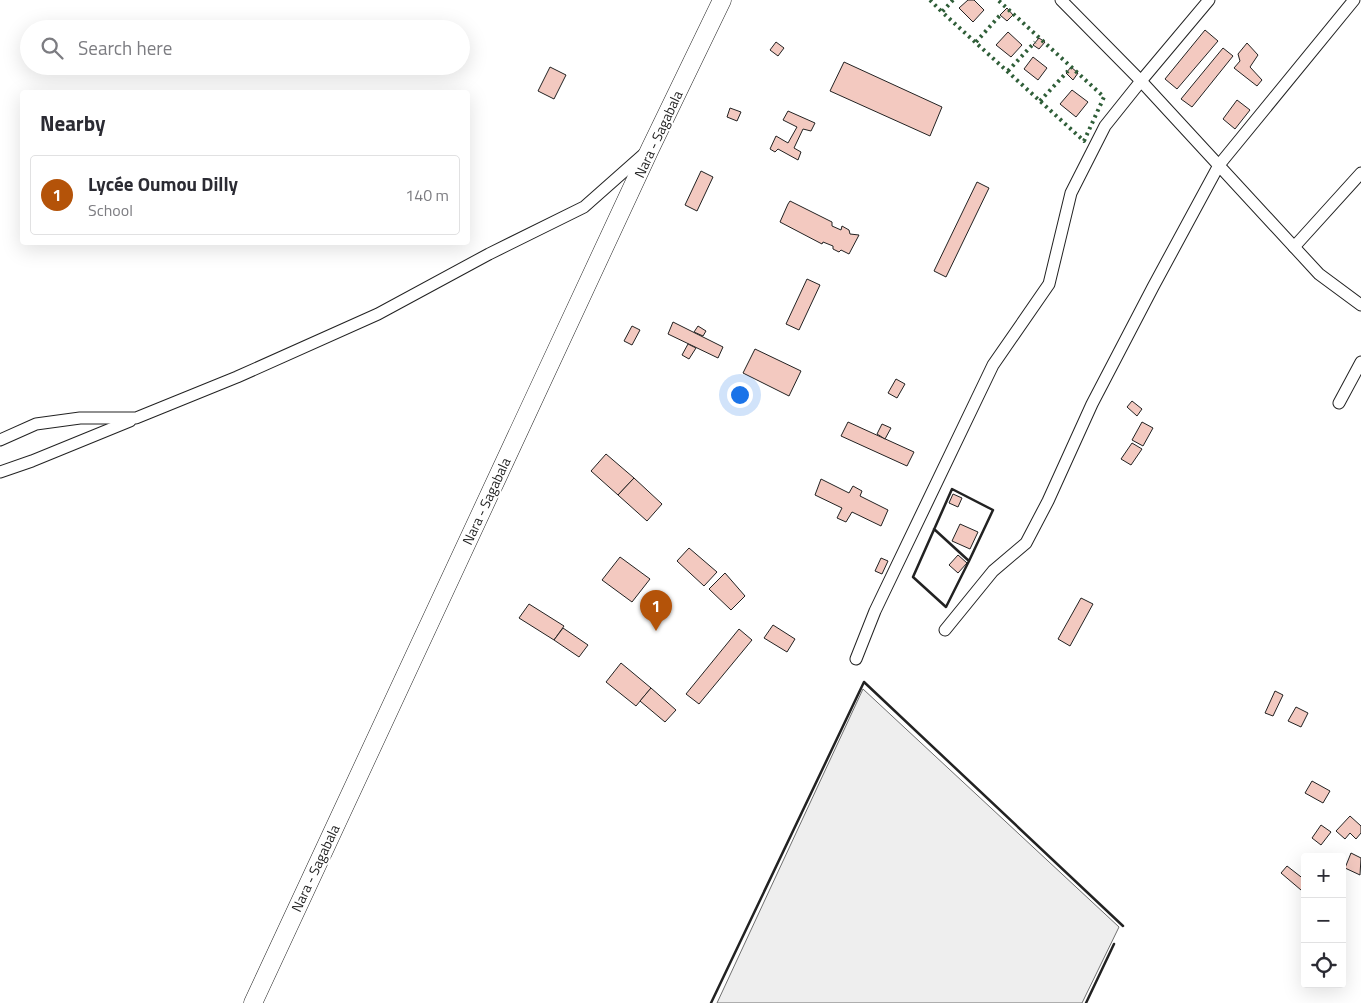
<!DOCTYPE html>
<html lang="en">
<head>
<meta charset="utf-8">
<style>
  :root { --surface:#fff; --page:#f7f7f7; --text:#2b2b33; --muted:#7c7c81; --line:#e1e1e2; --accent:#b45309 }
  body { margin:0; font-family:"Titillium Web",sans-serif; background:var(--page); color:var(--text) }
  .controls { position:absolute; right:15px; bottom:15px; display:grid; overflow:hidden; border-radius:5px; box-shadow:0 5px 20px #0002 }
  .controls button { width:45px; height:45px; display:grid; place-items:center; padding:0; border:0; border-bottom:1px solid var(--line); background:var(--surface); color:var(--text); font:25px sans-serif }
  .you { position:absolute; left:739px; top:394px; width:18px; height:18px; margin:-12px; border:4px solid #fff; border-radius:50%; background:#1a73e8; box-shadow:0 0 0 8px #1a73e833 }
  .badge { display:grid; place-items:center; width:32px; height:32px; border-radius:50%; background:var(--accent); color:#fff; font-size:16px; font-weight:700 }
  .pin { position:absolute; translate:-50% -41px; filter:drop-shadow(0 1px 2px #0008) }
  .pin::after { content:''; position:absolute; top:26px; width:18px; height:15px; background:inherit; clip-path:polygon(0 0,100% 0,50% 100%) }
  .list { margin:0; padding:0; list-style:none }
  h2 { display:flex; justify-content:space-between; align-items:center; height:65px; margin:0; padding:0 20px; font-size:21px }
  h2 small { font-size:16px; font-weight:400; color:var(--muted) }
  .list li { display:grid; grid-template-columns:32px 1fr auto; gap:15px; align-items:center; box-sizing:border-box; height:80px; margin:0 10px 10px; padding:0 10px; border:1px solid var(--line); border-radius:5px }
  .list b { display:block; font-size:19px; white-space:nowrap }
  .list p { margin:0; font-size:16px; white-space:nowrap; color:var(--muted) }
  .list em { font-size:16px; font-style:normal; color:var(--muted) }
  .icon { flex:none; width:28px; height:28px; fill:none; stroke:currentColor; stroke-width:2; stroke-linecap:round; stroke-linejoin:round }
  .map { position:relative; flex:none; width:1361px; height:1003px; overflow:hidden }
  .search { position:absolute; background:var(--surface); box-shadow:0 5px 20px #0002; left:20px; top:20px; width:450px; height:55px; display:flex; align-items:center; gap:12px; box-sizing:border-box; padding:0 18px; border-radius:28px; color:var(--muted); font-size:19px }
  .panel { position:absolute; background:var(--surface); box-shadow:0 5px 20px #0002; left:20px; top:90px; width:450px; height:155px; border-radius:5px }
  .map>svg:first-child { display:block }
</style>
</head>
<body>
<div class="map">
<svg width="1361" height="1003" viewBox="0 0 1361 1003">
  <rect width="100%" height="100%" fill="#fff"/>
  <polygon fill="#eee" stroke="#6f6f6f" points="863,689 1119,927 1082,1003 717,1003"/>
  <g fill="#f3c9c0" stroke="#222">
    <polygon points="968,0 974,0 984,10 973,22 959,8"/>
    <polygon points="1007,8 1013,15 1007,21 1000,15"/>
    <polygon points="1205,30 1218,41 1177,89 1165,79"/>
    <polygon points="1008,32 1022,45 1011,57 996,45"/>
    <polygon points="1039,38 1045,42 1039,49 1033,45"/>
    <polygon points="776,42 784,48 778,56 770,50"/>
    <polygon points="1247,43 1258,55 1250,67 1262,80 1257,86 1234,68 1240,61 1238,54"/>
    <polygon points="1223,48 1233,56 1192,107 1181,99"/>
    <polygon points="1033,57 1047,68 1038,80 1024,69"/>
    <polygon points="844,62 942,107 930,136 830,91"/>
    <polygon points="550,67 566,75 554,99 538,91"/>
    <polygon points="1071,67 1078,73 1073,80 1066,73"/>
    <polygon points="1072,90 1088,102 1076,117 1060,104"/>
    <polygon points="1237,100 1250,110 1235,129 1223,119"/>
    <polygon points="730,108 741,112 737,121 727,117"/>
    <polygon points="788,111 815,123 811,131 803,129 794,148 801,152 798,160 778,149 775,152 770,149 776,136 788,143 797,127 783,120"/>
    <polygon points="701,171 713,177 697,211 685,205"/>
    <polygon points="977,182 989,188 946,277 934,271"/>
    <polygon points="790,201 832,222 832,226 841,230 842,226 849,230 850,234 859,235 849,254 841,250 839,252 833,249 833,246 823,242 822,244 780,222 788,204"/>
    <polygon points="807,279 820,285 799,330 786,324"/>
    <polygon points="673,322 723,347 718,358 668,334"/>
    <polygon points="632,326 640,330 632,345 624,341"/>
    <polygon points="698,326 706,331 703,336 694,332"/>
    <polygon points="688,344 696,348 689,359 682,355"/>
    <polygon points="755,349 801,371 789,396 743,373"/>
    <polygon points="896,379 905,384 897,398 888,393"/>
    <polygon points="1132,401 1142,409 1137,416 1127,407"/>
    <polygon points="848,422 914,452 907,466 841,436"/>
    <polygon points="1142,422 1153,428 1143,446 1132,440"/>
    <polygon points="882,424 891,428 885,439 877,434"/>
    <polygon points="1132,443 1142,449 1131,465 1121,459"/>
    <polygon points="606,454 634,478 618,495 591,471"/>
    <polygon points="634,478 662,504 647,521 618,495"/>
    <polygon points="821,479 849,493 853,486 862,491 860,496 888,510 881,526 852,512 846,522 837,518 842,508 815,495"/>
    <polygon points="953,494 962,498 958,507 949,503"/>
    <polygon points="960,524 978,532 970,549 952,541"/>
    <polygon points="689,548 717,572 704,586 677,561"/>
    <polygon points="958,555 967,563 958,573 949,565"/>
    <polygon points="620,557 650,579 632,602 602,580"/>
    <polygon points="881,558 888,561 882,574 875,571"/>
    <polygon points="725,573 745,596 731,610 709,589"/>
    <polygon points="1081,598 1093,604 1070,646 1058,639"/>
    <polygon points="529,604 564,626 554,640 519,618"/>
    <polygon points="773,625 795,639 787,652 764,638"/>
    <polygon points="563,628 588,645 579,657 554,640"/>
    <polygon points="739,629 752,640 699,704 686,694"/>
    <polygon points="621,663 651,688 636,706 606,682"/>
    <polygon points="651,688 676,710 665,722 640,701"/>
    <polygon points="1275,691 1283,695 1273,716 1265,713"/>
    <polygon points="1296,707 1308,713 1301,727 1288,721"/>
    <polygon points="1312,781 1330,791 1323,803 1305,793"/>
    <polygon points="1350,816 1361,826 1361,833 1356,839 1350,833 1345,839 1336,831"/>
    <polygon points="1321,825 1331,832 1321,845 1312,838"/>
    <polygon points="1351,853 1361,858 1360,875 1345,868"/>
    <polygon points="1287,866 1305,880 1305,886 1301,890 1281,873"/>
  </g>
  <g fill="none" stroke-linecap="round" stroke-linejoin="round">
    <defs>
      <g id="street">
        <polyline points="1061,0 1141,81 1319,274 1361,305"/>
        <polyline points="1294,247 1361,173"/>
        <polyline points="1339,403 1361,362"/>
        <polyline points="0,440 36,424 80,418 136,418 237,377 378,314 489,254 584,207 645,153"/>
        <polyline points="0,472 32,461 130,421"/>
        <polyline points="945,630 993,571 1026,543 1048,501 1092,404 1153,287 1219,165 1354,0"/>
        <polyline points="856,659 875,611 993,365 1049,284 1071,193 1105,126 1141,81 1209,0"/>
      </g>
      <polyline id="primary" points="253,1003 650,149 722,0"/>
    </defs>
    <use href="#street" stroke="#222" stroke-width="13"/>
    <use href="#primary" stroke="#222" stroke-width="19"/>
    <use href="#street" stroke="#fff" stroke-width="11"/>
    <use href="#primary" stroke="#fff" stroke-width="18"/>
    <g stroke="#2f5e38" stroke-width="4" stroke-dasharray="2.5 4" stroke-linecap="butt">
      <polyline points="930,0 942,12 943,11"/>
      <polyline points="953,0 942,12 1084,141 1104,97 998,0"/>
      <polyline points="976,42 1002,13"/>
      <polyline points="1008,71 1035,42"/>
      <polyline points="1040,101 1068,71"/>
    </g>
    <g stroke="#222" stroke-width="2.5">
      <polyline points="934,529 969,561 993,510 952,489 913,577 946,607 969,561 934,529"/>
      <polyline points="711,1003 864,682 1123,926"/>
      <polyline points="1086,1003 1114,944"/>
    </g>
  </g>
  <g text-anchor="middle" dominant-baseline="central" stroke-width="4" stroke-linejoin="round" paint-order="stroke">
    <g font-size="14" fill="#222" stroke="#fff">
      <text transform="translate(658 134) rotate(-65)">Nara - Sagabala</text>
      <text transform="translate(486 501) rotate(-65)">Nara - Sagabala</text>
      <text transform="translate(315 868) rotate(-65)">Nara - Sagabala</text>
    </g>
  </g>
</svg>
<div class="controls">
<button>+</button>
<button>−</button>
<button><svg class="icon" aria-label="locate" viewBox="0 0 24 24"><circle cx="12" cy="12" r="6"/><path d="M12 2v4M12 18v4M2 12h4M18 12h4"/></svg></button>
</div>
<div class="you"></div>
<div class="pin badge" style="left:656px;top:631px">1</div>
<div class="search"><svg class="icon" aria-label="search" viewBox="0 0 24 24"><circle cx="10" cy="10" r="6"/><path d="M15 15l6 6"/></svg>Search here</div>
<section class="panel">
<h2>Nearby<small></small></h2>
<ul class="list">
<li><span class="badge">1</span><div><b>Lycée Oumou Dilly</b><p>School</p></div><em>140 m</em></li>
</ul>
</section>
</div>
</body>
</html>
